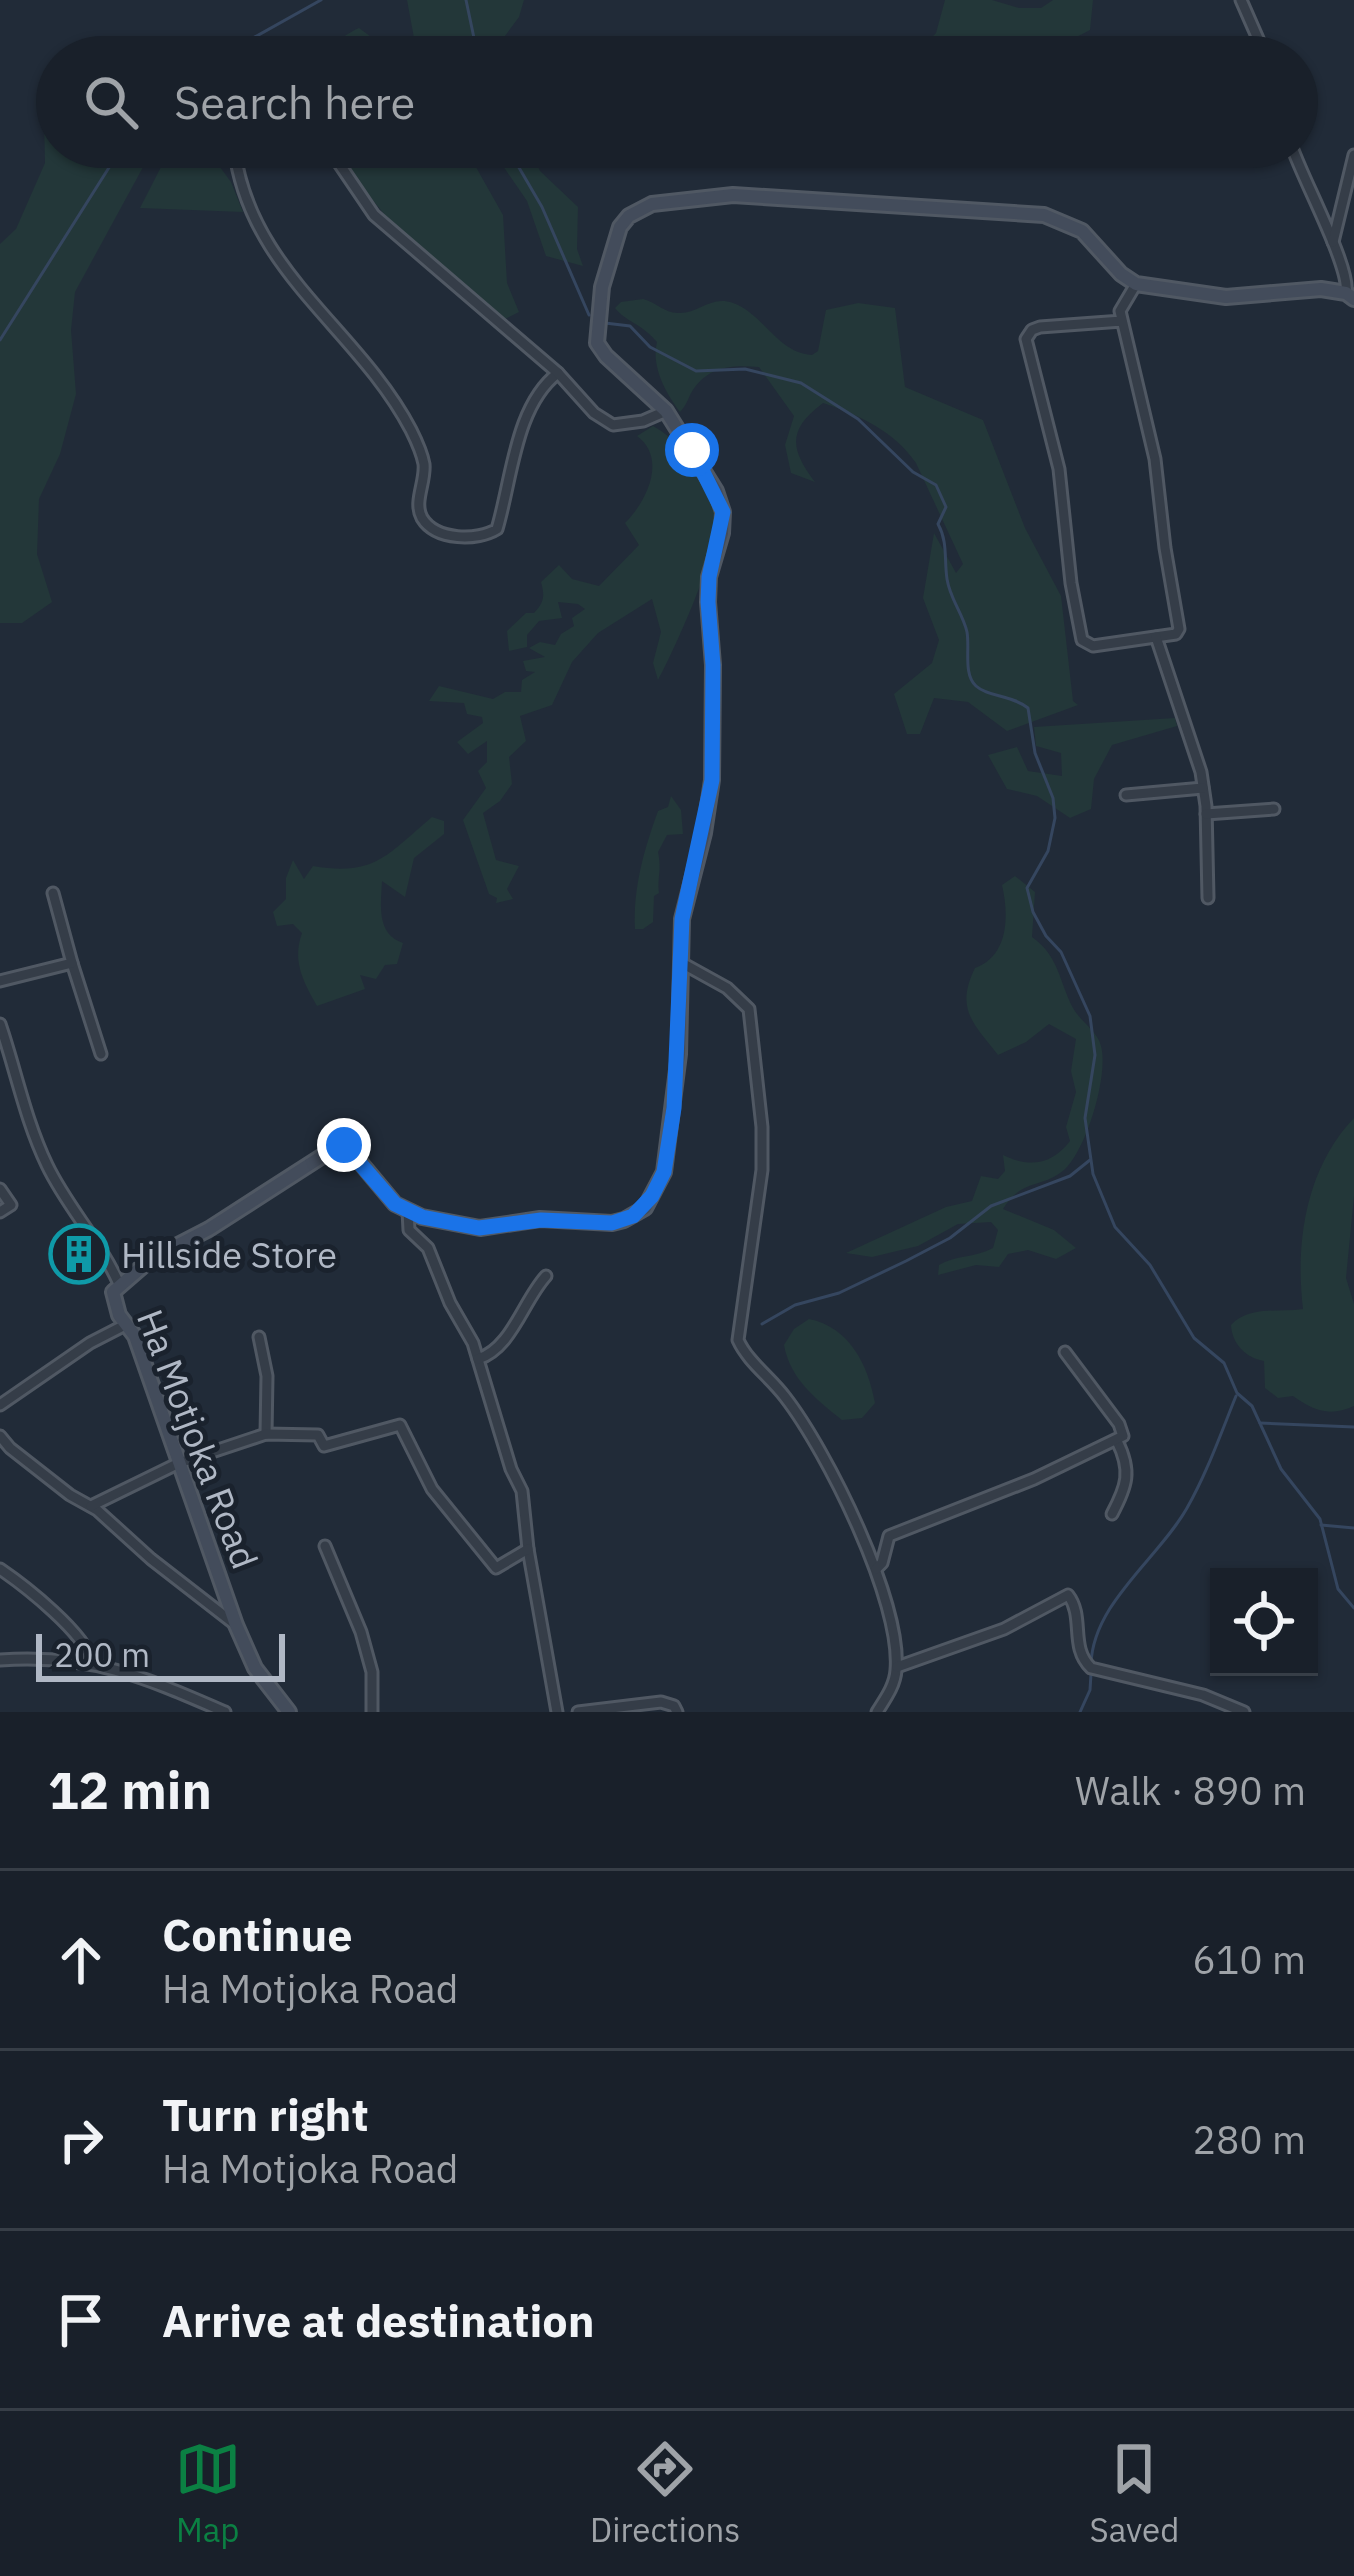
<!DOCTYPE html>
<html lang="en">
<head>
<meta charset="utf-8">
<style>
  :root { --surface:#19202a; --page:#262d36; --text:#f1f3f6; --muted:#9fa3a8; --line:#373e47; --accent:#0b8043 }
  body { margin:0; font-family:"IBM Plex Sans",sans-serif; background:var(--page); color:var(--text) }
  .controls { position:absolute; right:36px; bottom:36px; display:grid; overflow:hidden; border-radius:0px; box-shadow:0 3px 9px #0004 }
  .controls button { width:108px; height:108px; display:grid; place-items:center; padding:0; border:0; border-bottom:3px solid var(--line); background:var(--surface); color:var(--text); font:60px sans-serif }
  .scale { position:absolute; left:36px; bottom:30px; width:249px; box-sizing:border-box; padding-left:12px; border:6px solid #b0b8c5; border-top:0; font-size:33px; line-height:42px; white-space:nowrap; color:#b0b8c5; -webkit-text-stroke:9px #1a222d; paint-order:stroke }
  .stop { position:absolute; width:36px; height:36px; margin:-27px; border:9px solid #1a73e8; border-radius:50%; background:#fff }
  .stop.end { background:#1a73e8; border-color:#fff; box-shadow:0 3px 12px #0008 }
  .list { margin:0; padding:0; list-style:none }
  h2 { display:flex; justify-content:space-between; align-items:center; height:156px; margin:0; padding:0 48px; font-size:51px }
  h2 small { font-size:39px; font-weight:400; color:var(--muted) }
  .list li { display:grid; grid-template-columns:78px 1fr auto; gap:36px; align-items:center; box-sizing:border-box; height:180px; padding:0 48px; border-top:3px solid var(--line) }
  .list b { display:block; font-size:45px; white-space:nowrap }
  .list p { margin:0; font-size:39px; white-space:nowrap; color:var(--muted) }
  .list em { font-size:39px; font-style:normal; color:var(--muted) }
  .icon { flex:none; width:66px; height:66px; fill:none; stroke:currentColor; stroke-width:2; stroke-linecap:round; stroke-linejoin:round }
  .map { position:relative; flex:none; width:1354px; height:1712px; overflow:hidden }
  .search { position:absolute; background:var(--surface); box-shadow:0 3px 9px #0004; left:36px; right:36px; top:36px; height:132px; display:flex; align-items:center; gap:30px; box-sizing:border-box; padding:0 42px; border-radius:66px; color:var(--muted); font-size:45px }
  .sheet { height:696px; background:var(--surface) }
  nav { display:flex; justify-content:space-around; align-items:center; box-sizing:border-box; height:168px; border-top:3px solid var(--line); background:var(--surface); font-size:33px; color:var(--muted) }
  nav a { display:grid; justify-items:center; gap:6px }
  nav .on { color:var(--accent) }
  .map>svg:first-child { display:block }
</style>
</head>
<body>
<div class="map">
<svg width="1354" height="1712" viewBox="0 0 1354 1712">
  <rect width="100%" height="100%" fill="#212b38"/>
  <g fill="#233739">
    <polygon points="407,0 524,0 519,17 499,44 501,57 422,57 414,38"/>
    <path d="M945 0H992L1019 8H1041L1053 0H1093L1090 30C1042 56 980 67 926 55L922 48 936 33Z"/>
    <path d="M359 28 398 57H310C326 54 340 36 359 28Z"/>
    <polygon points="57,109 57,147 154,147 75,292 71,330 76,394 60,454 39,499 37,554 52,602 22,623 0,623 0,244 16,229 45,163 44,117"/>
    <polygon points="181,147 205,147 231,182 243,212 140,208 161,167"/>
    <polygon points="329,147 428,147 435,157 468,153 503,215 507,283 519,312 503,320 399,232"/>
    <polygon points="490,147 529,147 540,171 578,207 577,249 583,266 546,256 527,201"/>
    <path d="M643 299C656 302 664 313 678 313 699 314 710 295 733 303 764 314 777 353 812 355L818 351 826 310 858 303 895 308 905 387 983 420 1025 528 1061 596 1073 701 1078 705 1007 731 968 702 934 698 920 734H907L894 694 932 663 939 640 923 598 934 533 956 573 963 564 916 463C894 431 859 415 823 403 787 430 790 449 815 482L791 473 785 445 794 416 759 367C734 365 712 365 695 387 688 396 688 404 680 412 665 392 651 366 657 342 641 323 626 322 615 308L621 302Z"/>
    <path d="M653 426C680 442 672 443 689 465 700 481 713 494 717 513 723 543 674 651 658 680L653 663 661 632 652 599 598 633 572 662 552 705 520 716 526 741 509 757 512 784 500 801 483 813 496 860 519 866 507 889 513 899 496 903 497 898 489 894 463 820 486 788 478 771 487 762V741L468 754 457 742 483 723 482 717 467 714 464 703 429 701 439 686 493 699 505 692H521L522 680 535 672 526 671 523 661 545 657 529 648 540 642 555 645 561 634 574 626 572 618 585 609 578 604 558 602 562 618 539 621 527 635V647L509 651 507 631 526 613H534C544 603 545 596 541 582L559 565 572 579 599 586 639 545 625 523C646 502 668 459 637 436Z"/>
    <polygon points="1175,718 1177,726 1112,745 1094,779 1091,809 1070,818 1037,796 1007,789 988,755 1017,747 1028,771 1062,776 1061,753 1036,746 1034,727"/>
    <path d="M671 796 681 810 683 834 667 835 658 852C662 871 657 877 659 893L654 896 653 922 643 929H635C633 887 644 850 658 811L668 807Z"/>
    <path d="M432 817 444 821V834L414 858 405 897 382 881C381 905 376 934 403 943L397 964 385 965 376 979 360 975 365 989 317 1006C303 981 292 961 302 933L293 924 277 926 273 912 286 899V878L293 860 304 879 313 866C375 877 388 854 432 817Z"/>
    <path d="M1015 876 1035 892 1032 937C1059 956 1059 981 1073 1008 1080 1021 1098 1032 1101 1046 1109 1075 1086 1151 1064 1170 1039 1190 1024 1177 1003 1209L1054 1230 1076 1248 1056 1259 1028 1250 1008 1254 999 1267 976 1265 938 1275 939 1265C956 1255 974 1258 993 1248L998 1230 991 1222 958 1224 918 1246 872 1257 846 1253 946 1207 972 1201 981 1176 998 1179 1005 1171 1003 1155C1029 1168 1052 1165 1070 1141L1066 1127 1076 1092 1071 1071 1076 1039 1049 1024 1026 1042 998 1055C973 1023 955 1009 975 968 1009 956 1009 915 1002 885Z"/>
    <path d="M1354 1118V1196L1346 1278 1354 1304V1406C1330 1417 1314 1411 1293 1396L1278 1398 1265 1388 1264 1361C1246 1358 1232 1344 1231 1325 1250 1305 1278 1313 1303 1309 1295 1242 1306 1168 1354 1118Z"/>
    <path d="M809 1319C849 1327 868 1364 875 1403L862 1418 842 1420C816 1399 790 1379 784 1345L794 1329Z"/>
  </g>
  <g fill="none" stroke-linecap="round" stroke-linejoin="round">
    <g stroke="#35465f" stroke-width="3">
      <polyline points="466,0 478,57"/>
      <polyline points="219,57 321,0"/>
      <polyline points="507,147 542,207 589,315"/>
      <path d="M605 323 630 326 650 347 696 371 745 369 801 383 858 419 913 472 936 485 946 507 938 524C948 542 944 559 947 579 950 599 963 614 967 632 970 649 963 674 976 686 988 697 1012 695 1028 708L1035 753 1053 798 1055 818 1048 851 1027 888 1033 912 1046 936 1061 952 1090 1016 1095 1055 1085 1118 1093 1174 1115 1227 1150 1265 1194 1338 1224 1363 1237 1393 1252 1406 1281 1469 1320 1519 1338 1589 1354 1608"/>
      <polyline points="0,340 122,147"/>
      <polyline points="762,1324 795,1305 839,1293 906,1261 950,1238 991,1206 1070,1176 1090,1160"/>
      <polyline points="1260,1423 1354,1427"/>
      <polyline points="1321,1525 1354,1528"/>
      <path d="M1091 1664C1093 1603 1159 1558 1187 1508 1207 1473 1221 1433 1236 1396"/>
      <polyline points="1080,1712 1090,1690 1091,1674"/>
    </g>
    <defs>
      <g id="street">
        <polyline points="1241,0 1266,57"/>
        <path d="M234 147C249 272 357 327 411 430 416 440 422 453 424 464 426 482 413 502 422 518 436 541 478 541 497 529 512 479 515 406 558 373"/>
        <polyline points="322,147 336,159 374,215 558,373 594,413 613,425 643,421 666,411"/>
        <path d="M1292 147C1303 180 1351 268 1346 293"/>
        <polyline points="1333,242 1354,155"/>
        <polyline points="1122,321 1040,327 1032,330 1026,339 1059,469 1071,583 1082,640 1093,646 1176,634 1179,629 1165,548 1155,459 1120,311 1136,284"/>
        <polyline points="1156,637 1201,772 1206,806 1208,898"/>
        <polyline points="1126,795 1203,788"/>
        <polyline points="1206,814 1274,809"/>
        <path d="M680 962 727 988 749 1009 762 1127V1170L738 1340C748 1362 770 1377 785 1397 827 1451 902 1602 896 1670 895 1686 885 1699 877 1712"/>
        <polyline points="72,963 101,1054"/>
        <polyline points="0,981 72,963 53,893"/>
        <path d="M0 1024C16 1071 25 1119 47 1165 67 1207 100 1241 119 1284"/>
        <polyline points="0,1189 11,1205 0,1212"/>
        <polyline points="408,1211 409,1230 428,1248 450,1303 473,1343 511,1469 522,1491 528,1549 557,1712"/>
        <polyline points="259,1337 267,1376 266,1434"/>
        <path d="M478 1359C512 1348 523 1301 546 1276"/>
        <polyline points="0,1405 90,1343 125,1325"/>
        <polyline points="0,1436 10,1448 70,1495 97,1510 151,1559 236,1625"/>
        <polyline points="91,1506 179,1463 266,1434 318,1435 324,1446 400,1425 432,1489 496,1568 528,1549"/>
        <path d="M1112 1514C1127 1486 1132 1471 1117 1441"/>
        <polyline points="325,1546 361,1632 372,1672 372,1712"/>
        <path d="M0 1569C25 1586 85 1633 92 1662"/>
        <polyline points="876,1569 882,1563 889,1536 1034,1479 1123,1436 1119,1424 1065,1352"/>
        <path d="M0 1660C92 1654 142 1676 225 1712"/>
        <path d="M897 1667 1004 1629 1068 1595C1085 1617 1069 1647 1091 1668L1203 1695 1244 1712"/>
        <polyline points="578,1712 661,1702 674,1706 677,1712"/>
      </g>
      <polyline id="secondary" points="289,1712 255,1668 236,1625 135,1336 119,1315 113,1292 151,1259 209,1229 338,1146 349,1149 395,1204 422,1217 480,1228 540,1219 612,1223 624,1220 645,1208 664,1172 679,1054 682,919 704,833 712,780 713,665 708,602 709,577 722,533 723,512 716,491 666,411 606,356 597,343 602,287 620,227 629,216 652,204 733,195 1044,215 1082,231 1121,274 1136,284 1226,297 1321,289 1346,293 1354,299"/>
    </defs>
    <use href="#street" stroke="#505863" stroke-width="15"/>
    <use href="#secondary" stroke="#505863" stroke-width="18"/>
    <use href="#street" stroke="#353d48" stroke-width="9"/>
    <use href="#secondary" stroke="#434c5b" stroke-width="12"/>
  </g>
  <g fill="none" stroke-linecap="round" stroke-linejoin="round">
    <polyline stroke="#1a73e8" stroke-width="15" points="344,1145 395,1204 422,1217 479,1228 541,1220 612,1223 633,1216 652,1196 664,1172 674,1108 682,919 712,780 713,665 708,602 709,577 723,512 692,450"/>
  </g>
  <defs>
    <symbol id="building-ring" viewBox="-11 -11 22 22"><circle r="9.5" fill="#1a222d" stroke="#0f9aa8" stroke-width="1.5"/><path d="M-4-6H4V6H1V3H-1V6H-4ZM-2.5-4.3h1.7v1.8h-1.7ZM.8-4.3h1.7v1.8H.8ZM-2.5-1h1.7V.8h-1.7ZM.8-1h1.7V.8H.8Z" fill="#0f9aa8"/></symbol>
  </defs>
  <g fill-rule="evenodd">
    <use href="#building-ring" x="46" y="1221" width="66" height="66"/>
  </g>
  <g text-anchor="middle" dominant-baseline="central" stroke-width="10" stroke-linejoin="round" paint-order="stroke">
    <g font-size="36" fill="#b0b8c5" stroke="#1a222d" text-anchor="start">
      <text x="121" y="1254">Hillside Store</text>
    </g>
    <g font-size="36" fill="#b0b8c5" stroke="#1a222d">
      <text transform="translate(198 1439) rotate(69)">Ha Motjoka Road</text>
    </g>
  </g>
</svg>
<div class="controls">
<button><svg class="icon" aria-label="locate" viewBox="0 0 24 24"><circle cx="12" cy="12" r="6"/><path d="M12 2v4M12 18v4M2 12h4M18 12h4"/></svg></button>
</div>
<div class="scale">200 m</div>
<div class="stop" style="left:692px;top:450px"></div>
<div class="stop end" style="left:344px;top:1145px"></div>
<div class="search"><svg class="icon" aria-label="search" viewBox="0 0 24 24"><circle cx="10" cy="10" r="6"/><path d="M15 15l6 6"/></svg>Search here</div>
</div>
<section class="sheet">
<h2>12 min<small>Walk · 890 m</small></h2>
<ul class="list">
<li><svg class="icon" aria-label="ahead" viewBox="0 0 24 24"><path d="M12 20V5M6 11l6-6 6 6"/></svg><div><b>Continue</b><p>Ha Motjoka Road</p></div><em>610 m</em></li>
<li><svg class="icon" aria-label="right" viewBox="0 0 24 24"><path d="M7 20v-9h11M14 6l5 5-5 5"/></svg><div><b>Turn right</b><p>Ha Motjoka Road</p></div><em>280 m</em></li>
<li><svg class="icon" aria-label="arrive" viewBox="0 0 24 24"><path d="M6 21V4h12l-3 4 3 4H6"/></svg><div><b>Arrive at destination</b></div></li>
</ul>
</section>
<nav>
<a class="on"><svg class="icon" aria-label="map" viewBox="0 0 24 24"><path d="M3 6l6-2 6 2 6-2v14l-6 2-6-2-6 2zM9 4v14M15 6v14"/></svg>Map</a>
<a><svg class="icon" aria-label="directions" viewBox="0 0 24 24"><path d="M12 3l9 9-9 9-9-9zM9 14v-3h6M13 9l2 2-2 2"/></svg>Directions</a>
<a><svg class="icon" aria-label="saved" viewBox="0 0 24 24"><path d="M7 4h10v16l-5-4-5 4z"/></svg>Saved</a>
</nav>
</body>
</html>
